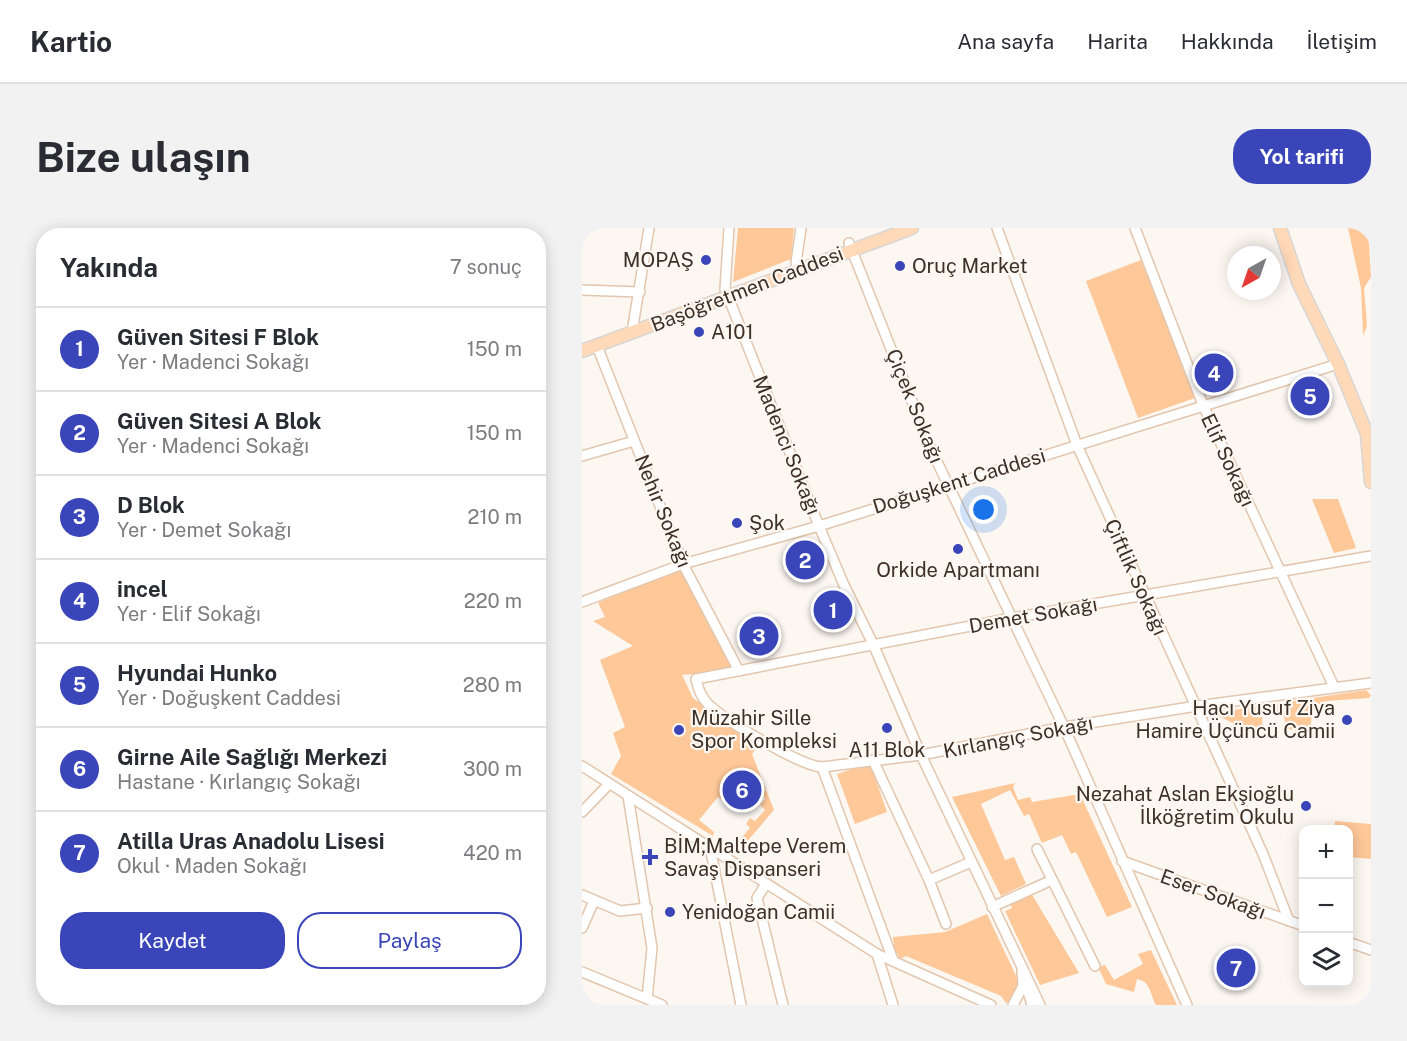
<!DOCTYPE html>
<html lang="tr">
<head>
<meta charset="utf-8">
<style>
  :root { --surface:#fff; --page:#f2f2f3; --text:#2b2b33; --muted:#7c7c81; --line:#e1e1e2; --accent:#3945b8 }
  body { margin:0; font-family:"Public Sans",sans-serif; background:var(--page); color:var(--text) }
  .controls { position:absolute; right:18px; bottom:18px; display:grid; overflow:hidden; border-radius:12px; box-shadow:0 3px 15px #0003 }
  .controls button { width:54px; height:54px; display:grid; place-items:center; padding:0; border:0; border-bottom:2px solid var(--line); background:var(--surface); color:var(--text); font:30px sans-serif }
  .compass { position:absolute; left:645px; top:18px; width:54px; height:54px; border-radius:50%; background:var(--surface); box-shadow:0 3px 15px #0003; rotate:220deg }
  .you { position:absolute; left:402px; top:282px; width:21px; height:21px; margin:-15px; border:4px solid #fff; border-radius:50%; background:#1a73e8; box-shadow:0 0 0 9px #1a73e833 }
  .badge { display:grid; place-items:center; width:39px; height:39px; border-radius:50%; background:var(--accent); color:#fff; font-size:20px; font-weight:700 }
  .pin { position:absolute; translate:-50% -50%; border:3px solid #fff; box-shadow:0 2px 6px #0006 }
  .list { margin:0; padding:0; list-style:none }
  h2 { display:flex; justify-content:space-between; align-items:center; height:78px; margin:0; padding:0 24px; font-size:26px }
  h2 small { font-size:20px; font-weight:400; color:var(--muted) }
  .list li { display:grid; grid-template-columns:39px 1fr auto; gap:18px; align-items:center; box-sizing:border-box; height:84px; padding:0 24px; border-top:2px solid var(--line) }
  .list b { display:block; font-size:22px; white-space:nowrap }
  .list p { margin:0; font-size:20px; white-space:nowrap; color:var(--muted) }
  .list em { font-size:20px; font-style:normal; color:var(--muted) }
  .actions { display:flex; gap:12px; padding:18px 24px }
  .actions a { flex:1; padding:14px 0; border:2px solid var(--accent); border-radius:24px; text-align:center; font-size:21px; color:var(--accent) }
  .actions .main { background:var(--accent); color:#fff }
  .icon { flex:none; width:33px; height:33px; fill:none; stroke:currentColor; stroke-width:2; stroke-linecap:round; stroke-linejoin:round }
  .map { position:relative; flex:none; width:789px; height:777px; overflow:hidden; border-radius:24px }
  header { display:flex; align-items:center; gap:36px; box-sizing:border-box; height:84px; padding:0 30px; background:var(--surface); border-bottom:2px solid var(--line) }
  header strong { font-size:28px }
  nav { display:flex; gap:33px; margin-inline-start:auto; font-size:21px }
  .intro { display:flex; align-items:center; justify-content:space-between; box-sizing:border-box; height:144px; padding:0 36px }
  h1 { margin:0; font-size:42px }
  .button { padding:15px 27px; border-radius:24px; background:var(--accent); color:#fff; font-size:21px; font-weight:700 }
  main { display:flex; gap:36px; padding:0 36px }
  aside { flex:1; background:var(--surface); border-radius:24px; box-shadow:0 3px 15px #0003 }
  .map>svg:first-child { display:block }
</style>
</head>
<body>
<header>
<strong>Kartio</strong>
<nav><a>Ana sayfa</a><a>Harita</a><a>Hakkında</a><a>İletişim</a></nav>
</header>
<div class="intro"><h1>Bize ulaşın</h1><a class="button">Yol tarifi</a></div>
<main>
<aside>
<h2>Yakında<small>7 sonuç</small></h2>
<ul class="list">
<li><span class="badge">1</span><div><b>Güven Sitesi F Blok</b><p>Yer · Madenci Sokağı</p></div><em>150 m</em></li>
<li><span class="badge">2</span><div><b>Güven Sitesi A Blok</b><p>Yer · Madenci Sokağı</p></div><em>150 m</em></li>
<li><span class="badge">3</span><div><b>D Blok</b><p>Yer · Demet Sokağı</p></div><em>210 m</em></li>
<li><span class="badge">4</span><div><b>incel</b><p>Yer · Elif Sokağı</p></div><em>220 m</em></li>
<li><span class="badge">5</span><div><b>Hyundai Hunko</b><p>Yer · Doğuşkent Caddesi</p></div><em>280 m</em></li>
<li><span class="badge">6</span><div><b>Girne Aile Sağlığı Merkezi</b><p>Hastane · Kırlangıç Sokağı</p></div><em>300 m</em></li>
<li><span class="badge">7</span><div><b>Atilla Uras Anadolu Lisesi</b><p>Okul · Maden Sokağı</p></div><em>420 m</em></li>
</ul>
<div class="actions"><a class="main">Kaydet</a><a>Paylaş</a></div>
</aside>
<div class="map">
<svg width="789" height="777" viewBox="0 0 789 777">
  <rect width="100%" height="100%" fill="#fdf7f2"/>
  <g fill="#fec899">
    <polygon points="156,0 212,0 209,31 151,54"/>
    <polygon points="766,0 786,0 789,49 782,60 785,98 781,108 779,60"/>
    <polygon points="559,32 613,170 556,190 504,53"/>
    <polygon points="730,271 756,271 774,320 752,325"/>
    <polygon points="101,336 157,442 100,447 111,470 178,516 170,526 192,582 156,624 144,616 148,614 154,616 168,600 164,596 168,590 173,593 183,582 178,577 183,571 176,553 162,540 149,559 140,564 155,577 152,581 136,569 117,592 132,604 131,608 29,546 39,528 31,505 43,499 18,432 51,418 11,393 23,389 16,375"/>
    <polygon points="784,462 789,467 787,470 744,473 730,479 729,497 723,504 705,501 701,485 680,487 681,502 674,507 631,485"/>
    <polygon points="288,535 305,584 273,596 255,546"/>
    <polygon points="433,555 431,559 436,572 448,569 450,574 498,566 550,679 525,689 494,624 489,626 480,607 460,615 447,586 442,588 428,562 399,576 423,632 432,629 444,656 419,668 370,569"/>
    <polygon points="753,593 789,596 789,631 767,629 766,602 752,601"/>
    <polygon points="449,665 497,745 458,757 423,683 430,680 428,675"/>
    <polygon points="405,686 435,750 436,758 431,773 424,775 419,768 324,728 318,731 312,719 311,709 363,704"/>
    <path d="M569 722 595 777H574C568 768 570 754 555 751L552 764 524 756 516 739 523 737 532 752 561 736 556 726Z"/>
  </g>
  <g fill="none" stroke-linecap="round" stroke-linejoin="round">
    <defs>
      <g id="minor">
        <polyline points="147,0 143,61 237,298 262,357 291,416 339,527 458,777"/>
        <polyline points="415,0 495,217 681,626 707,693"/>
        <polyline points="553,0 621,177 752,459"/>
        <polyline points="267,15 348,219 482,499 605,777"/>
        <polyline points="217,40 214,35 219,0"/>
        <polyline points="0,62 58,64"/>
        <polyline points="50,104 67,0"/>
        <polyline points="15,118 101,336 157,443"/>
        <polyline points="0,228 52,213"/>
        <path d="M789 328 430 390 114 451C116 461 119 469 126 476 144 493 218 538 240 539L339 527 482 499 615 478 789 455"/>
        <polyline points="0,374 101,336 237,298 756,136"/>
        <polyline points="291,532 347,652 364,696"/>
        <polyline points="0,538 295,726 409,777"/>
        <polyline points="240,539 311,732"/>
        <polyline points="46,568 70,720 65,771"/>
        <polyline points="0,584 27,556"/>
        <polyline points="128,619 159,777"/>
        <polyline points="455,621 513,738"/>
        <polyline points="540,633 722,698"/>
        <polyline points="347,652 389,634"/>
        <polyline points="184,656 175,670 201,777"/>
        <polyline points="0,667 38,683 65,680"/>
        <polyline points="410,679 470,652"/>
        <polyline points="0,700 12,673"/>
        <polyline points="766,714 789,722"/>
        <polyline points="295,726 311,777"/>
        <polyline points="0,744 80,777"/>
        <polyline points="444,757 450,777"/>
        <polyline points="431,777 441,758 440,742"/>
      </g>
      <g id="major">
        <polyline points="698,0 717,56 756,136 785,206 789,254"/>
        <polyline points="0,123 330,0"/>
      </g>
    </defs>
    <use href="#minor" stroke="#e2c6ae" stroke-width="12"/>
    <use href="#major" stroke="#d8d6d4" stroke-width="15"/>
    <use href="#minor" stroke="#fff" stroke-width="9"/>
    <use href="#major" stroke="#ffd9b8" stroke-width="12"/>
  </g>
  <g fill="#3945b8" stroke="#fdf7f2" stroke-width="2">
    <circle cx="124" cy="32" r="6"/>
    <circle cx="318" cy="38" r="6"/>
    <circle cx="117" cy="104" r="6"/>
    <circle cx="155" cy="295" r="6"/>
    <circle cx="376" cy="321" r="6"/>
    <circle cx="765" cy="492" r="6"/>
    <circle cx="305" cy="500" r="6"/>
    <circle cx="97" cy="502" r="6"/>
    <circle cx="724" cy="578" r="6"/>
    <path d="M65 620h6v6h6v6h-6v6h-6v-6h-6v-6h6z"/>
    <circle cx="88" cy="684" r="6"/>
  </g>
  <g text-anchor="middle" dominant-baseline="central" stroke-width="4.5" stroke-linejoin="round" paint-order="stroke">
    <g font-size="20" fill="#3c3027" stroke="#fdf7f2" text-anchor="start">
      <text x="112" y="32" text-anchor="end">MOPAŞ</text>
      <text x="330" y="38">Oruç Market</text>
      <text x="129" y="104">A101</text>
      <text x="167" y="295">Şok</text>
      <text x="376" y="342" text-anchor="middle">Orkide Apartmanı</text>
      <text x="753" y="480" text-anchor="end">Hacı Yusuf Ziya<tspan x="753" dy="23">Hamire Üçüncü Camii</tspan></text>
      <text x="109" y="490">Müzahir Sille<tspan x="109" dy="23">Spor Kompleksi</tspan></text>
      <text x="305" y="522" text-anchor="middle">A11 Blok</text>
      <text x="712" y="566" text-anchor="end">Nezahat Aslan Ekşioğlu<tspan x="712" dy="23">İlköğretim Okulu</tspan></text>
      <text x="82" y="618">BİM;Maltepe Verem<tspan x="82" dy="23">Savaş Dispanseri</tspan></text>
      <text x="100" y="684">Yenidoğan Camii</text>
    </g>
    <g font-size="20" fill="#3c3027" stroke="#fdf7f2">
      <text transform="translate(165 61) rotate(-21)">Başöğretmen Caddesi</text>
      <text transform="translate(333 178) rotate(68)">Çiçek Sokağı</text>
      <text transform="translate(205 217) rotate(68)">Madenci Sokağı</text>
      <text transform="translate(646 232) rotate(65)">Elif Sokağı</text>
      <text transform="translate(377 253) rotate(-17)">Doğuşkent Caddesi</text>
      <text transform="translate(81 283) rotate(68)">Nehir Sokağı</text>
      <text transform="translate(554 349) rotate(66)">Çiftlik Sokağı</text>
      <text transform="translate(451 387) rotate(-10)">Demet Sokağı</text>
      <text transform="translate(436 509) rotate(-11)">Kırlangıç Sokağı</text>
      <text transform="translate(631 666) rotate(20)">Eser Sokağı</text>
    </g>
  </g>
</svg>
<div class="controls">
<button>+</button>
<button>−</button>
<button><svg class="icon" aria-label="layers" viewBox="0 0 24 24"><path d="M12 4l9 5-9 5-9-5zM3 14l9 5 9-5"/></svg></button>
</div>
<svg class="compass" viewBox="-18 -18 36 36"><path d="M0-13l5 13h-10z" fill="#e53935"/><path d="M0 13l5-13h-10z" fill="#7c7c81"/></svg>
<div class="you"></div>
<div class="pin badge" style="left:251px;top:382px">1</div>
<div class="pin badge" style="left:223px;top:332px">2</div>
<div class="pin badge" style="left:177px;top:408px">3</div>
<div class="pin badge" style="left:632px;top:145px">4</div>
<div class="pin badge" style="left:728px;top:168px">5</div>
<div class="pin badge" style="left:160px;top:562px">6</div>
<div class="pin badge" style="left:654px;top:740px">7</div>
</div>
</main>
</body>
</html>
